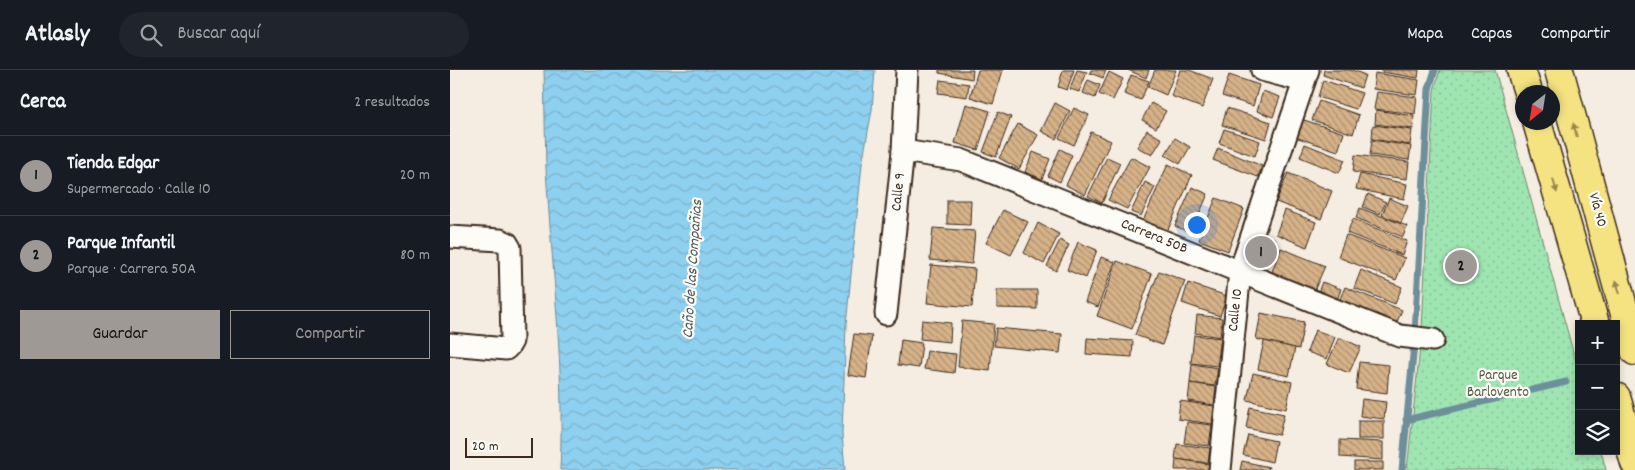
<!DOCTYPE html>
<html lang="es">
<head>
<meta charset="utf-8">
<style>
  :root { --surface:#171b24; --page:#20242c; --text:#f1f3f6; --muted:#9ea1a6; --line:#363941; --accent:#9f9995 }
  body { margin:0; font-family:Dekko,sans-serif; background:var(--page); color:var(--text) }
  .controls { position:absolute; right:15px; bottom:15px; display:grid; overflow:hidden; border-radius:0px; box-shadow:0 2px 8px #0003 }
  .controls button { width:45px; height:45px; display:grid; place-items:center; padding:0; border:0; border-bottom:1px solid var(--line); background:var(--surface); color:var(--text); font:25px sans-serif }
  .compass { position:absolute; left:1065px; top:15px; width:45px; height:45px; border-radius:50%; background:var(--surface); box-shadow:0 2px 8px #0003; rotate:210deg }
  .scale { position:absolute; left:15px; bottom:12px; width:68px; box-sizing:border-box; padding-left:5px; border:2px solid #3b2a1e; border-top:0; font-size:14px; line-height:18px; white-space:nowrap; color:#3b2a1e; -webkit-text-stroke:4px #fdfcf7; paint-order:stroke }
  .you { position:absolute; left:746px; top:154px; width:18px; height:18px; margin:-12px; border:4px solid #fff; border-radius:50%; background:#1a73e8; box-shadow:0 0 0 8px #1a73e833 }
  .badge { display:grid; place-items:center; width:32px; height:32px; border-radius:50%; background:var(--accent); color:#111; font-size:16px; font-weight:700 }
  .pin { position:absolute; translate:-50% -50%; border:2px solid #fff; box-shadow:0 1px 5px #0006 }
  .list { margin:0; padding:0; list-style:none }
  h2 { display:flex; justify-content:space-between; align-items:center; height:65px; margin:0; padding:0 20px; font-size:21px }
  h2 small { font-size:16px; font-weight:400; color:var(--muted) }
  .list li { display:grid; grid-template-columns:32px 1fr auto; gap:15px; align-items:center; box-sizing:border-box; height:80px; padding:0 20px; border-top:1px solid var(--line) }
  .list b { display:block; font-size:19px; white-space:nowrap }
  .list p { margin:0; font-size:16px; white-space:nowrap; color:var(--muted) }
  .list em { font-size:16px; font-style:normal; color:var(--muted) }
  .actions { display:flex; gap:10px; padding:15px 20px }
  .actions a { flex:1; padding:11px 0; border:1px solid var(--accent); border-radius:0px; text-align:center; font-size:18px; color:var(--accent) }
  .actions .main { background:var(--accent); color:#111 }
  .icon { flex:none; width:28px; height:28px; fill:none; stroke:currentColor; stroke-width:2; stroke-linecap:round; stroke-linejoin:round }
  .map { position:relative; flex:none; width:1185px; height:400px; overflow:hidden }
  header { display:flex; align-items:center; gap:30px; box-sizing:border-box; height:70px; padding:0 25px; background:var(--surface); border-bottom:1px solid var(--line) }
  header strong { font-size:24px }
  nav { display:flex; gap:28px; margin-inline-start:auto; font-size:18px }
  .search { width:350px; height:45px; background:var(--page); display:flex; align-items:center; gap:12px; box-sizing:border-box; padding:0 18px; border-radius:28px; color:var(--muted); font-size:19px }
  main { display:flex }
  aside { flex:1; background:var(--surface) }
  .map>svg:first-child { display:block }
</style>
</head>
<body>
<header>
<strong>Atlasly</strong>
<div class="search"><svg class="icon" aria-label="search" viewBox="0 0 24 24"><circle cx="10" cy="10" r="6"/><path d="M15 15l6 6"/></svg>Buscar aquí</div>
<nav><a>Mapa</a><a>Capas</a><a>Compartir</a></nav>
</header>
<main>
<aside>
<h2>Cerca<small>2 resultados</small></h2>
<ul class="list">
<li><span class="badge">1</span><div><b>Tienda Edgar</b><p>Supermercado · Calle 10</p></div><em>20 m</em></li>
<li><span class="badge">2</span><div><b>Parque Infantil</b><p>Parque · Carrera 50A</p></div><em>80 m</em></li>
</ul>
<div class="actions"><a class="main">Guardar</a><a>Compartir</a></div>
</aside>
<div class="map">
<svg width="1185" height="400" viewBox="0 0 1185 400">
  <defs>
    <pattern id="park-dots" width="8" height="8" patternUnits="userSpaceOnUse" patternTransform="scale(1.25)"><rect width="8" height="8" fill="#9fe5b2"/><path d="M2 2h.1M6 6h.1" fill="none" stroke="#8ac599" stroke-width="1.8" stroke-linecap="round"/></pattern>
    <pattern id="water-waves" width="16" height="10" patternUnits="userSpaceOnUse" patternTransform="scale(1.25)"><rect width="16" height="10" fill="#8ed0ef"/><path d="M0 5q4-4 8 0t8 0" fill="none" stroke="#7bb3cc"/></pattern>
    <pattern id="building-back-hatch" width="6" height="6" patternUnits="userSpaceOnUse" patternTransform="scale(1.25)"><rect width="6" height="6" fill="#d6b288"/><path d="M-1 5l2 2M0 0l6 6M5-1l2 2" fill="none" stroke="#af916f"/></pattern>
  </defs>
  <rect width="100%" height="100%" fill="#f5ede1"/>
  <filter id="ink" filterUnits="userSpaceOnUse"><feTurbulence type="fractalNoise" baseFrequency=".02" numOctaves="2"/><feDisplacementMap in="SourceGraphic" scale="10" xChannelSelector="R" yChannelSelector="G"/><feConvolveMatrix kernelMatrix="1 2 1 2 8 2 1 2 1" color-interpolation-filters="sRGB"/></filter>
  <g filter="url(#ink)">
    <polygon fill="url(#park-dots)" stroke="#6d8868" points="990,0 1045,0 1129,303 1129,381 1151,381 1156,400 957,400 972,259 984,20"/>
    <path fill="url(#water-waves)" stroke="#6d8e9b" d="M94 0H425L422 40 412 94 396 255 392 364 395 400H110C115 300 102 199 96 99 95 66 95 33 94 0Z"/>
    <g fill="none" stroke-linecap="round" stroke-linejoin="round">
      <g stroke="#6d8e9b" stroke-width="7">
        <polyline points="956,350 1116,312"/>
        <polyline points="952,400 965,264 979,19 985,0"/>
      </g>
    </g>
    <g fill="url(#building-back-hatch)" stroke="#3b2a1e">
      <polygon points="489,0 523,0 522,9 489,3"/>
      <polygon points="528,0 553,0 543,34 520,27"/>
      <polygon points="613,0 624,0 617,20 608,17"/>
      <polygon points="627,0 637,2 629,22 620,19"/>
      <polygon points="641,0 656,0 653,8 640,3"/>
      <polygon points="678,0 699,0 696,8"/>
      <polygon points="705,0 726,0 716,25 698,17"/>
      <polygon points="730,0 739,0 763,9 752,38 721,26"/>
      <polygon points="874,0 902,0 915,5 911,18 873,5"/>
      <polygon points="932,0 969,0 968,8 932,2"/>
      <polygon points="659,2 673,9 663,30 649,24"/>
      <polygon points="925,3 969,10 967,25 923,19"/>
      <polygon points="681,5 699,11 691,30 674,24"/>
      <polygon points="779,5 809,15 803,36 772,26"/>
      <polygon points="490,10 519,14 517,27 488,23"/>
      <polygon points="638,10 650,15 645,28 633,23"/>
      <polygon points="873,10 912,23 906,39 868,27"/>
      <polygon points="813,21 830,27 823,47 807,41"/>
      <polygon points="927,22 967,27 965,44 924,39"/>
      <polygon points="869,31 909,45 903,64 862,50"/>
      <polygon points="605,33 620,41 606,69 591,61"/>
      <polygon points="701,33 716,41 706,58 692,50"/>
      <polygon points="516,34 540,41 528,80 505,73"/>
      <polygon points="624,38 639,45 624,75 609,68"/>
      <polygon points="777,38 821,52 816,69 772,55"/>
      <polygon points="926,40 964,46 963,59 925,54"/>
      <polygon points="548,42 561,47 546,87 533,82"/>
      <polygon points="851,49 894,63 888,81 845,67"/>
      <polygon points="568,54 588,65 569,99 549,88"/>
      <polygon points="923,55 962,60 960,75 922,69"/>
      <polygon points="774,59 810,71 805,86 769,73"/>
      <polygon points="697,60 712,69 702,85 687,77"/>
      <polygon points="641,62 661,71 635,125 616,115"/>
      <polygon points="725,68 740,77 730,94 715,85"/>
      <polygon points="922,70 961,76 959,90 920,85"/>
      <polygon points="855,74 895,90 889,103 850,87"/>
      <polygon points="768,78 812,96 808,107 763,90"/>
      <polygon points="610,79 622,85 610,112 598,106"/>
      <polygon points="583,82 600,89 592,109 575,102"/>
      <polygon points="905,85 959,92 957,109 903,102"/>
      <polygon points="657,87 670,93 652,133 638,126"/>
      <polygon points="681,87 700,97 677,139 658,130"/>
      <polygon points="718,94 742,105 717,162 693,151"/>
      <polygon points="838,103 882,121 871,149 826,132"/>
      <polygon points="910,104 957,114 954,129 906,119"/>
      <polygon points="695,112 705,117 691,146 681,142"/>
      <polygon points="742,117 758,124 741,163 725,156"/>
      <polygon points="918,124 936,132 930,144 913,137"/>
      <polygon points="766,128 794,139 778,181 749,170"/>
      <polygon points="939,128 958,136 951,153 932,145"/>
      <polygon points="497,130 521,130 520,155 497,154"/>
      <polygon points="910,138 957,156 953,167 906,148"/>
      <polygon points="553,140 578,152 561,185 536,173"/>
      <polygon points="835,140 866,152 857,177 826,164"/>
      <polygon points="903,149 957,171 952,185 897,163"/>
      <polygon points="588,153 609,164 594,194 574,183"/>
      <polygon points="483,158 525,161 522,194 480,190"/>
      <polygon points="810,163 825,169 812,201 797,194"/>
      <polygon points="896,165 955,188 946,210 888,187"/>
      <polygon points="610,170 619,175 606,201 597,196"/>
      <polygon points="628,172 647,180 636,208 617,200"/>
      <polygon points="831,178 875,196 864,221 821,204"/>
      <polygon points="651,187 665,192 648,237 635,232"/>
      <polygon points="667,191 702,204 682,259 647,246"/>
      <polygon points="481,195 525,199 522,237 477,233"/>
      <polygon points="911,200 952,217 945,234 904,218"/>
      <polygon points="709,201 735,211 712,275 685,265"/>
      <polygon points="872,212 891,219 886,233 867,225"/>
      <polygon points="738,213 777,226 770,246 732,233"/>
      <polygon points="895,217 952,240 944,259 887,236"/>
      <polygon points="547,220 587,220 587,239 547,238"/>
      <polygon points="811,243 854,252 849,279 806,269"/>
      <polygon points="747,245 772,248 770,267 745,263"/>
      <polygon points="472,250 501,253 500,272 470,269"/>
      <polygon points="512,251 544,254 540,301 508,297"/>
      <polygon points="546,258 612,264 610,283 544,276"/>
      <polygon points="865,260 885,267 877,289 857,282"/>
      <polygon points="404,264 422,266 416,308 398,305"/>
      <polygon points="744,265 771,268 767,296 741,293"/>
      <polygon points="889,267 911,277 899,303 877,294"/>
      <polygon points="637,268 683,271 682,287 636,284"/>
      <polygon points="451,270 472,273 469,298 448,295"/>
      <polygon points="814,271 845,278 839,306 808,299"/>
      <polygon points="477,281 506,284 504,303 474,299"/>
      <polygon points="909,292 939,295 937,323 906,319"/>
      <polygon points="742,294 768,298 765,316 740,313"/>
      <polygon points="803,303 842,312 836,339 797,330"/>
      <polygon points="740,313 766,317 764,335 738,331"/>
      <polygon points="912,329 936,332 934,349 910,346"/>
      <polygon points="730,331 764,336 762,354 728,349"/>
      <polygon points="800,337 834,344 829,365 796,358"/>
      <rect x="908" y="351" width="26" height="18"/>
      <polygon points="737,352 762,355 759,376 734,373"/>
      <polygon points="798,365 826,371 822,392 793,385"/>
      <polygon points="890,370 933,372 933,390 890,387"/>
      <polygon points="727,374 760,378 758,393 725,389"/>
      <polygon points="726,389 759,394 758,400 725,400"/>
      <polygon points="792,391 819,397 818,400 790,400"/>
      <rect x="904" y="392" width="29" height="8"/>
    </g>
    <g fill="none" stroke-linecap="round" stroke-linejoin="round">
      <defs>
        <g id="street">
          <polyline points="812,0 854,11"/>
          <polyline points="453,81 511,90 950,266 983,270"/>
          <polyline points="0,167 50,170 57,173 60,178 62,271 59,276 56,279 0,274"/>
          <polyline points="436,244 453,81 457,0"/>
          <polyline points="770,400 790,201 858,0"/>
        </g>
        <g id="highway">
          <polyline points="1071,0 1078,22"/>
          <polyline points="1109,0 1185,281"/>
          <polyline points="1087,52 1145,254"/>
          <polyline points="1166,327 1185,393"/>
        </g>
      </defs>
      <use href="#street" stroke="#3b2a1e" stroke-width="25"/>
      <use href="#highway" stroke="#3b2a1e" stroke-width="31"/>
      <use href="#street" stroke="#fdfcf7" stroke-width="21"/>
      <use href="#highway" stroke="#f5e382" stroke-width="28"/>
    </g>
    <defs><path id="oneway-solid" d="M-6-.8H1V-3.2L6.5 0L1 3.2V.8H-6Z" transform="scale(1.25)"/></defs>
    <g fill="#988650">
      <use href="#oneway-solid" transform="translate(1125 60) rotate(-105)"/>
      <use href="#oneway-solid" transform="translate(1105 116) rotate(74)"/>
      <use href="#oneway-solid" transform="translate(1168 217) rotate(-105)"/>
    </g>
  </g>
  <g text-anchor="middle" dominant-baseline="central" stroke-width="4.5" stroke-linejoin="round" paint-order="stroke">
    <g font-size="15" fill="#3b2a1e" stroke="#fdfcf7">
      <text transform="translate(449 122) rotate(-84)">Calle 9</text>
      <text transform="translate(1147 140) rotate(75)">Vía 40</text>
      <text transform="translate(704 167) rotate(22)">Carrera 50B</text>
      <text transform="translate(786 240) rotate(-84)">Calle 10</text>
    </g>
    <g font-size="15" fill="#545943" stroke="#fdfcf7">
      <text x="1048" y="306">Parque<tspan x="1048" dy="17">Barlovento</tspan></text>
    </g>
    <g font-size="16" font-style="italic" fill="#545c5d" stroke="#fdfcf7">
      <text transform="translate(243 199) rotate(-86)">Caño de las Compañias</text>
    </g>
  </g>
</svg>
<div class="controls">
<button>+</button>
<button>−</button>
<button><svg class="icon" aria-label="layers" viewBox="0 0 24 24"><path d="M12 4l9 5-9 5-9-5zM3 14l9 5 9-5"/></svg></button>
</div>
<svg class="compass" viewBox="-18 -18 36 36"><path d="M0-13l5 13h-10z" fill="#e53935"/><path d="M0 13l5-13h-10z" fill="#9ea1a6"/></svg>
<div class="scale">20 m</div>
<div class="you"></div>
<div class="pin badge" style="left:811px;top:182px">1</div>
<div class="pin badge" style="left:1011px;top:196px">2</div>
</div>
</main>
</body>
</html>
